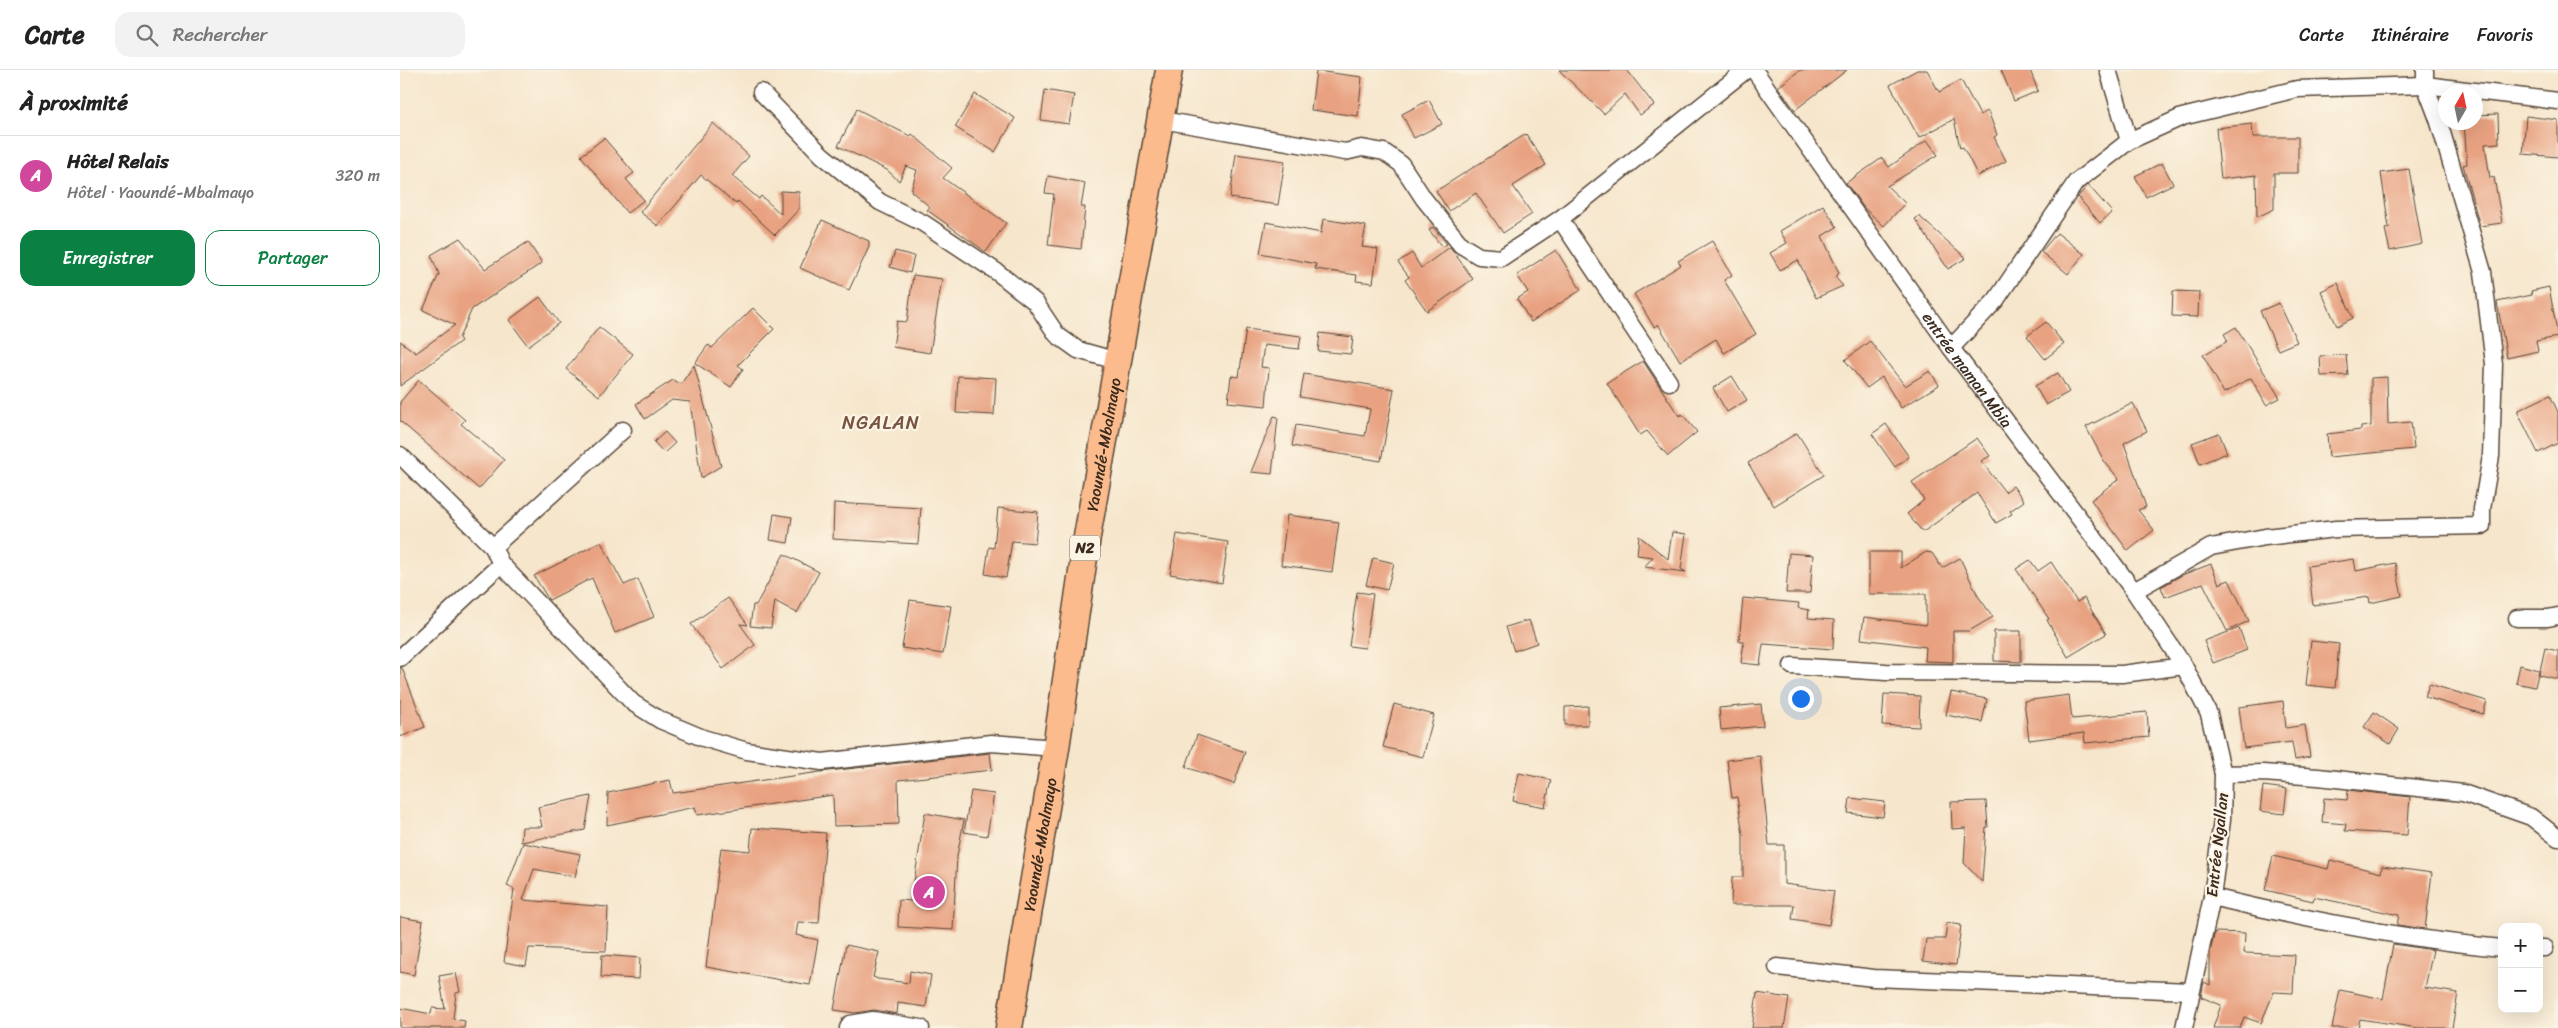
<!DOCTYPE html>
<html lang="fr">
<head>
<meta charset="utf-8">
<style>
  :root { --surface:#fff; --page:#f2f2f2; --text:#222; --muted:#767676; --line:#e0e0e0; --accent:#0b8043 }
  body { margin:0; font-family:Sriracha,sans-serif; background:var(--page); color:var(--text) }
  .controls { position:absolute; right:15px; bottom:15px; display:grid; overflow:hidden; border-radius:10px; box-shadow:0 5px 20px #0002 }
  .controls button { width:45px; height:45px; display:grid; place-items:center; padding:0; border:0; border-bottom:1px solid var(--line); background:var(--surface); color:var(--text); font:25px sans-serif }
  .compass { position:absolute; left:2038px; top:15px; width:45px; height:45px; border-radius:50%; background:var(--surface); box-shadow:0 5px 20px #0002; rotate:9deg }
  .you { position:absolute; left:1400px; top:628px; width:18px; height:18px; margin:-12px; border:4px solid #fff; border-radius:50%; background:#1a73e8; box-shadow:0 0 0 8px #1a73e833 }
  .badge { display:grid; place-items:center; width:32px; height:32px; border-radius:50%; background:var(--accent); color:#fff; font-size:16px; font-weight:700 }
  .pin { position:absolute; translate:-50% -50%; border:2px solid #fff; box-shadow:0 1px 5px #0006 }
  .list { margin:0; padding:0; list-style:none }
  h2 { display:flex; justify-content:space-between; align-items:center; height:65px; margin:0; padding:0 20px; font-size:21px }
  h2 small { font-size:16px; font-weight:400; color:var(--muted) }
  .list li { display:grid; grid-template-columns:32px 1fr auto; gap:15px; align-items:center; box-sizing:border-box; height:80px; padding:0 20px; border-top:1px solid var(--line) }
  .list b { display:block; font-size:19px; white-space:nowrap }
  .list p { margin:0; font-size:16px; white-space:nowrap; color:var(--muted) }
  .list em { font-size:16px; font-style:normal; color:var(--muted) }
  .actions { display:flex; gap:10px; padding:15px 20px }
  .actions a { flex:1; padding:11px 0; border:1px solid var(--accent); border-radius:15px; text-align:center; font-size:18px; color:var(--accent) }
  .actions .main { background:var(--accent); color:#fff }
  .icon { flex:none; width:28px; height:28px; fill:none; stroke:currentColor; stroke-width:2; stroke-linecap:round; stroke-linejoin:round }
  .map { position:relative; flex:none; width:2158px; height:958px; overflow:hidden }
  header { display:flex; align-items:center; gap:30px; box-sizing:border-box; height:70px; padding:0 25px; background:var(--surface); border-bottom:1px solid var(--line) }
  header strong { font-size:24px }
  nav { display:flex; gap:28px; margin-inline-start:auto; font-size:18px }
  .search { width:350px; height:45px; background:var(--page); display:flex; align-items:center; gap:12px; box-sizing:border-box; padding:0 18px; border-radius:15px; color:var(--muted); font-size:19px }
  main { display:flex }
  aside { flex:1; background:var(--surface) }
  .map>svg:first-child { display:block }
</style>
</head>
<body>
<header>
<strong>Carte</strong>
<div class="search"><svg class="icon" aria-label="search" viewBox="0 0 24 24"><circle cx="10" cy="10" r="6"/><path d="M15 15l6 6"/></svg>Rechercher</div>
<nav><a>Carte</a><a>Itinéraire</a><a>Favoris</a></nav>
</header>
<main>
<aside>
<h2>À proximité<small></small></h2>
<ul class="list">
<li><span class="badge" style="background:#d1479c">A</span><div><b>Hôtel Relais</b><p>Hôtel · Yaoundé-Mbalmayo</p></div><em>320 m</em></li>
</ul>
<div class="actions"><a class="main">Enregistrer</a><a>Partager</a></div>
</aside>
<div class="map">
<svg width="2158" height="958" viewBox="0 0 2158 958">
  <rect width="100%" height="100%" fill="#fcf5e5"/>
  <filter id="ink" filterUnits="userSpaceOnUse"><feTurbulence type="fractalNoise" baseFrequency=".02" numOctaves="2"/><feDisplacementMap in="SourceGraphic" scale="10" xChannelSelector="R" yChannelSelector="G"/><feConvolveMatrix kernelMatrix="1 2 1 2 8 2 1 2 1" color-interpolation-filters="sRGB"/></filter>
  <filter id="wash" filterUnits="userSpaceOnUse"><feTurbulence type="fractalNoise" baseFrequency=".0096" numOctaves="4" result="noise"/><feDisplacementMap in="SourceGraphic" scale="20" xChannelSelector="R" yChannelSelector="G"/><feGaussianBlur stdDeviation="1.12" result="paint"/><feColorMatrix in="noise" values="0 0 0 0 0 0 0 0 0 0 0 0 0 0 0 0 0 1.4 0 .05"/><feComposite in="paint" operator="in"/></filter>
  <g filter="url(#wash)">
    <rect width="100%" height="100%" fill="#f6e6cc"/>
    <g id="blocks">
      <g fill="#e8a281">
        <polygon points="1159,0 1227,0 1254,35 1240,45 1225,24 1204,44"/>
        <polygon points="1400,0 1447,0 1395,40 1378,17"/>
        <polygon points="1517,0 1527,0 1539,22 1561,10 1580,45 1588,41 1597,65 1594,67 1606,91 1578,106 1563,77 1560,78 1554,49 1519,68 1490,15"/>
        <polygon points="1601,0 1630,0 1638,21 1614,31"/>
        <polygon points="916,1 962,7 958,46 911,40"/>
        <polygon points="645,20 674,25 669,54 641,50"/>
        <polygon points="575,24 615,48 595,82 555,57"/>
        <polygon points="1029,30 1042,54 1014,68 1002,44"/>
        <polygon points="457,39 510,66 512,64 552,98 543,108 606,153 586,182 527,140 530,137 511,121 517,100 506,96 499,111 487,100 438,76"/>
        <polygon points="2098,44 2099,73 2085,74 2090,108 2094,107 2102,153 2080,156 2063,95 2067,94 2064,52 2076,52 2076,45"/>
        <polygon points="2126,46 2158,50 2158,87 2123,84"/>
        <polygon points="313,53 349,86 332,106 359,129 361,126 381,144 381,121 399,122 399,139 375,165 338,131 336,134 301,105 258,156 240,142"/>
        <polygon points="1852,54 1853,67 1898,67 1898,103 1874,103 1874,139 1857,147 1856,105 1821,109 1816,58"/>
        <polygon points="1126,64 1146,95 1113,116 1132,144 1103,163 1076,123 1049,141 1036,121"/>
        <polygon points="204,68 234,103 226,109 244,130 227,143 181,86"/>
        <polygon points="1527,70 1538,85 1487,116 1505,133 1484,156 1464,138 1446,113 1482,88 1489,97"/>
        <polygon points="836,84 885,91 878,135 830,128"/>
        <polygon points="1762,93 1773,114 1746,127 1735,106"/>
        <polygon points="2009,99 2022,174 1990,181 1985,159 1989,158 1981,103"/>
        <polygon points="648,106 685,113 681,137 685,137 681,179 648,175 654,124 645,123"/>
        <polygon points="1688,115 1712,142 1700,153 1678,127"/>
        <polygon points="1423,135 1437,157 1422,166 1439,203 1435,207 1443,216 1416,228 1398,190 1380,200 1370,183 1387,173 1380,161"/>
        <polygon points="1519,146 1566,188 1548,199 1515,149"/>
        <polygon points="923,149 966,156 962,177 978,179 973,213 956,211 957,205 915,199 916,194 860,183 866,152 921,163"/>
        <polygon points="422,150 469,171 469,177 449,220 400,198"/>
        <polygon points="1033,157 1047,174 1042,177 1029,160"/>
        <polygon points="1657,163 1684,184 1668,204 1641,182"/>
        <polygon points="60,168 85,199 128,172 142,193 72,239 59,268 61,271 0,316 0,271 16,283 55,255 23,240 39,204 31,185"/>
        <polygon points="1312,171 1332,205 1324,210 1356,264 1324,283 1316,269 1280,291 1258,254 1254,257 1234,224 1281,195 1278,191"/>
        <polygon points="1050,177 1073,209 1027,241 1005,210 1009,207 998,192 1012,183 1021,198"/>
        <polygon points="1156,180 1181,220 1131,252 1117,229 1128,222 1117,205"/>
        <polygon points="495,181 514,186 510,203 490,197"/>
        <polygon points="513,205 542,209 530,283 493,277 497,251 507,252"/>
        <polygon points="1938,213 1953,248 1937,256 1921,221"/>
        <polygon points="2149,217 2158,267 2136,271 2138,281 2107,288 2097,232 2132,225 2131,221"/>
        <polygon points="1773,221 1799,222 1798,247 1772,246"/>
        <polygon points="140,227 159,253 128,276 109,250"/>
        <polygon points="1879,233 1897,272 1878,280 1860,241"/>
        <polygon points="353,238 374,259 338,295 343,299 331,317 295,293 308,275 312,278"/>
        <polygon points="1646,252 1664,274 1645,289 1627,266"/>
        <polygon points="199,257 233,284 199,326 166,299"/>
        <polygon points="1836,257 1880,328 1866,335 1851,308 1824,323 1803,285 1828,271 1824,264"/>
        <polygon points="846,259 901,266 899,279 864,275 861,297 869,298 866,336 828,332 831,306 839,307"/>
        <polygon points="920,263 953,267 951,284 918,281"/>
        <polygon points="1470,271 1505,316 1530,301 1539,315 1501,338 1482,307 1467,318 1445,290"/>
        <polygon points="1946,285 1948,305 1921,306 1920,286"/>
        <polygon points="1243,291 1279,346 1282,344 1297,362 1268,386 1247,361 1240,365 1207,313"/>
        <polygon points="294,295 321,396 301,408 290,332 272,330 245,349 236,334 273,310 281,314"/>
        <polygon points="1658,303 1669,322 1646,335 1635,316"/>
        <polygon points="904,304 994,319 981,391 892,376 896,355 965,366 970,339 900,327"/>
        <polygon points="558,306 596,308 594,345 556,343"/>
        <polygon points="1332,306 1347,330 1327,342 1313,318"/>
        <polygon points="1987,307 1988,354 2011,352 2014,379 1929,387 1927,364 1961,360 1961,357 1971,356 1971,308"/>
        <polygon points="19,310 65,350 61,354 104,390 79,419 0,351 0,332"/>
        <polygon points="2150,325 2158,342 2158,373 2138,383 2117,341"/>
        <polygon points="1733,333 1747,361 1724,373 1746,437 1738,440 1754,460 1728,481 1691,430 1719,409 1704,391 1686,357"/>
        <polygon points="874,346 878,347 872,404 851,402"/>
        <polygon points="1486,354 1509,387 1495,397 1472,364"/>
        <polygon points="265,362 275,373 264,383 254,372"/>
        <polygon points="1397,363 1424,405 1374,436 1348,393"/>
        <polygon points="1819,363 1827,383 1800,394 1792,373"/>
        <polygon points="1577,368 1590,386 1581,391 1605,422 1613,416 1624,431 1610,441 1612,444 1596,453 1577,423 1523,462 1507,444 1524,430 1512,412"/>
        <polygon points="434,433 521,438 518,474 433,469"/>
        <polygon points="598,438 638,442 635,473 612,471 606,508 585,504 589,477 594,478"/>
        <polygon points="374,444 392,447 388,473 370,470"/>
        <polygon points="887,445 939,452 932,502 881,495"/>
        <polygon points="1272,462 1286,464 1281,499 1286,502 1244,497 1253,487 1237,485 1239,466 1268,489"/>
        <polygon points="777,464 828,472 822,513 770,504"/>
        <polygon points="201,472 224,515 238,509 254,547 215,563 192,508 149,530 134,506"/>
        <polygon points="1469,482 1501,482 1501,498 1526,482 1532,483 1542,498 1560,488 1578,526 1593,547 1569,561 1553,561 1553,592 1525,591 1526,577 1461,569 1464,547 1526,555 1526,524 1469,524"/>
        <polygon points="1389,483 1413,485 1410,523 1386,523"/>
        <polygon points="384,484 419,502 397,543 375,531 371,558 350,556 353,535 356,535"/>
        <polygon points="973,488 994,493 987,520 966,515"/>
        <polygon points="1954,489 1956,501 1995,493 2002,526 1970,533 1969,527 1913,535 1908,496"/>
        <polygon points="1630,490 1638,501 1651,492 1677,532 1684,528 1706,564 1668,587 1647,550 1649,549 1616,499"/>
        <polygon points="1811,494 1819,514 1829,510 1849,551 1827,561 1803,513 1765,527 1761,517 1782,505"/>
        <polygon points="957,522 973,524 965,578 949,576"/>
        <polygon points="328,528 348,555 340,554 355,575 323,599 291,554"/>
        <polygon points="1343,528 1399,533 1398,538 1409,540 1408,548 1434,550 1433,579 1363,574 1360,595 1341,593 1344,572 1339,572"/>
        <polygon points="510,530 551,536 543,584 502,578"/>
        <polygon points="1129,550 1137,573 1114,581 1106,557"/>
        <polygon points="1839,558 1847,580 1813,593 1804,571"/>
        <polygon points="1594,561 1621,561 1621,592 1594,591"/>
        <polygon points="1911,571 1939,574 1935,618 1906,615"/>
        <polygon points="2145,578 2158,581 2158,609 2139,605"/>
        <polygon points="2120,595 2139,600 2135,617 2116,613"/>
        <polygon points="0,598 2,598 25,657 0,667"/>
        <polygon points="2029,614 2087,631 2083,644 2025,627"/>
        <polygon points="1551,622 1587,629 1582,652 1546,645"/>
        <polygon points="1484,624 1520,626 1519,657 1482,655"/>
        <polygon points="1669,625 1672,649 1747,642 1749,667 1685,673 1684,663 1629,670 1624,631"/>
        <polygon points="1883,631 1886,658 1905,655 1910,687 1895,690 1892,672 1844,678 1839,637"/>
        <polygon points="994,634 1034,645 1023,687 983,677"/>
        <polygon points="1361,634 1363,656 1321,660 1319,638"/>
        <polygon points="1188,636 1188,655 1165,655 1165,637"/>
        <polygon points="1974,642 1999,659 1990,674 1964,657"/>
        <polygon points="797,665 845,682 834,714 786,697"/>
        <polygon points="590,683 592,700 498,710 499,754 434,756 433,725 297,745 295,737 207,755 208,723 270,710 273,723 420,702"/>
        <polygon points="1360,686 1369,775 1384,775 1384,814 1434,821 1429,855 1392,849 1394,835 1331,835 1332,807 1343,807 1343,765 1337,727 1332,728 1327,690"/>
        <polygon points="1119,703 1151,710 1145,737 1113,731"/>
        <polygon points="1863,716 1887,719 1884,744 1860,741"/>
        <polygon points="1948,720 2010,727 2007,765 1945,761 1946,754 1922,752 1924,728 1947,730"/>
        <polygon points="571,721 594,724 587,766 564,762"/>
        <polygon points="191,726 185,760 121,772 122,757 142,757 138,737"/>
        <polygon points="1450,728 1485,732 1483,747 1448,743"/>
        <polygon points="1586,731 1588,757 1586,757 1582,812 1564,793 1566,758 1552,759 1551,732"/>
        <polygon points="525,743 564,750 557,786 553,860 498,857 499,830 511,831"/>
        <polygon points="352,758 426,763 419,853 398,852 396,865 418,870 410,915 306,897 321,778 350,781"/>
        <polygon points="123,773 180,784 175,807 134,799 123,830 208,837 206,881 129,878 126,896 104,892 114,819 107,816"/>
        <polygon points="1873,786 1928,799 1930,790 1981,803 1982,796 2032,803 2025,859 1997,855 1999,845 1914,827 1913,831 1865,820"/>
        <polygon points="0,847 23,851 14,905 0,902"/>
        <polygon points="1547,853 1561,855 1556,895 1523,891 1526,869 1545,869"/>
        <polygon points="1815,862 1845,863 1844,883 1895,885 1893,923 1874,922 1861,953 1844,947 1840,958 1813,958 1821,935 1801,927 1804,912 1810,915 1810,882"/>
        <polygon points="1993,874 2033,880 2025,918 2058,923 2052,958 2018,958 1960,949 1958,958 1932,958 1940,920 1983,929"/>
        <polygon points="446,875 479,882 473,907 478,909 509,913 510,901 531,905 526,937 498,933 497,944 474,940 455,943 434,940"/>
        <polygon points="202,885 240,888 239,909 201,907"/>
        <polygon points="56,903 60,922 56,923 53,949 65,951 64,958 0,958 0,938 31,944 32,938 45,939 39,906"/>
        <polygon points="1357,923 1389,928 1384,958 1352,958"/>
      </g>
    </g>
  </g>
  <g filter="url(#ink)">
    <use href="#blocks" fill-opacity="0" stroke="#574638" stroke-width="1"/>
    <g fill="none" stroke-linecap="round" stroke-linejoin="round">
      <defs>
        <g id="minor">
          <path id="s1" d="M1354 0 1551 278 1734 521 1784 596 1809 644 1823 704 1822 750 1812 827 1784 958"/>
          <polyline points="1708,0 1729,71"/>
          <polyline points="361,22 422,85 480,132 523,153 597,202 635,232 657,265 678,280 717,291"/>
          <polyline points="762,50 945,82 962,78 984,82 1001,94 1024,129 1061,175 1079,186 1101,188 1160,149 1346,0"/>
          <polyline points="1160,149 1269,312"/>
          <polyline points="1551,278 1596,230 1676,112 1729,71 1782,47 1897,19 2025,15 2158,31"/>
          <polyline points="0,385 93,477 101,494 233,633 260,650 303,668 347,681 422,692 591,673 656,678"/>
          <polyline points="93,477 223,360"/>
          <polyline points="1734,521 1811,477 1865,467 1936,459 2082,456 2082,439 2091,386 2094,294 2083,202 2038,49 2025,15 2025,0"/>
          <polyline points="2117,548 2148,548 2158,546"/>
          <polyline points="0,588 101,494"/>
          <polyline points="1392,596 1486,602 1722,604 1784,596"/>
          <polyline points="1823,704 1863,703 1918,707 2063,723 2131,747 2158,768"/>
          <path d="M1812 827C1908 850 2004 869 2102 878"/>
          <polyline points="2139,878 2145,878"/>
          <polyline points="1377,897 1474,908 1790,921"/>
          <polyline points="448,958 450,954 473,950 521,958"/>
        </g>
        <g id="trunk">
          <path id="s2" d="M609 958 656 678 687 467 769 0"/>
        </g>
      </defs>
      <use href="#minor" stroke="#574638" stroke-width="19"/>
      <use href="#trunk" stroke="#574638" stroke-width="29"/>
      <use href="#minor" stroke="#fff" stroke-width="16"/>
      <use href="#trunk" stroke="#fbbb8c" stroke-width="26"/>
    </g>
  </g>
  <g text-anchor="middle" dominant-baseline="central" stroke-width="4.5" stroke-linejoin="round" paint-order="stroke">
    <rect fill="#fcf5e5" stroke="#75675a" stroke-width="1" x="670" y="465.5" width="30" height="25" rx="4"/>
    <g font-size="15" font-weight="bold" fill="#3b2a1e">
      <text x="685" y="478">N2</text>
    </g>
    <g font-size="16" fill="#3b2a1e" stroke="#fcf5e5">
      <text stroke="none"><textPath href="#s1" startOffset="368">entrée maman Mbia</textPath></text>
      <text stroke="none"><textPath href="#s2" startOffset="591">Yaoundé-Mbalmayo</textPath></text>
      <text stroke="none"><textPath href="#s2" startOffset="186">Yaoundé-Mbalmayo</textPath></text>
      <text transform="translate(1817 775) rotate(-84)">Entrée Ngallan</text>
    </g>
    <g font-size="19" letter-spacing="1" fill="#785441" stroke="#fcf5e5">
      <text x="481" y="352">NGALAN</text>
    </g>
  </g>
</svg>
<div class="controls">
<button>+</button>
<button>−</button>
</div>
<svg class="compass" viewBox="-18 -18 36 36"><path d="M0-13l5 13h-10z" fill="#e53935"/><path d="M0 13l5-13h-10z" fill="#767676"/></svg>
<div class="you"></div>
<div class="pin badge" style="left:529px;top:822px;background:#d1479c">A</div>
</div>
</main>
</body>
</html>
